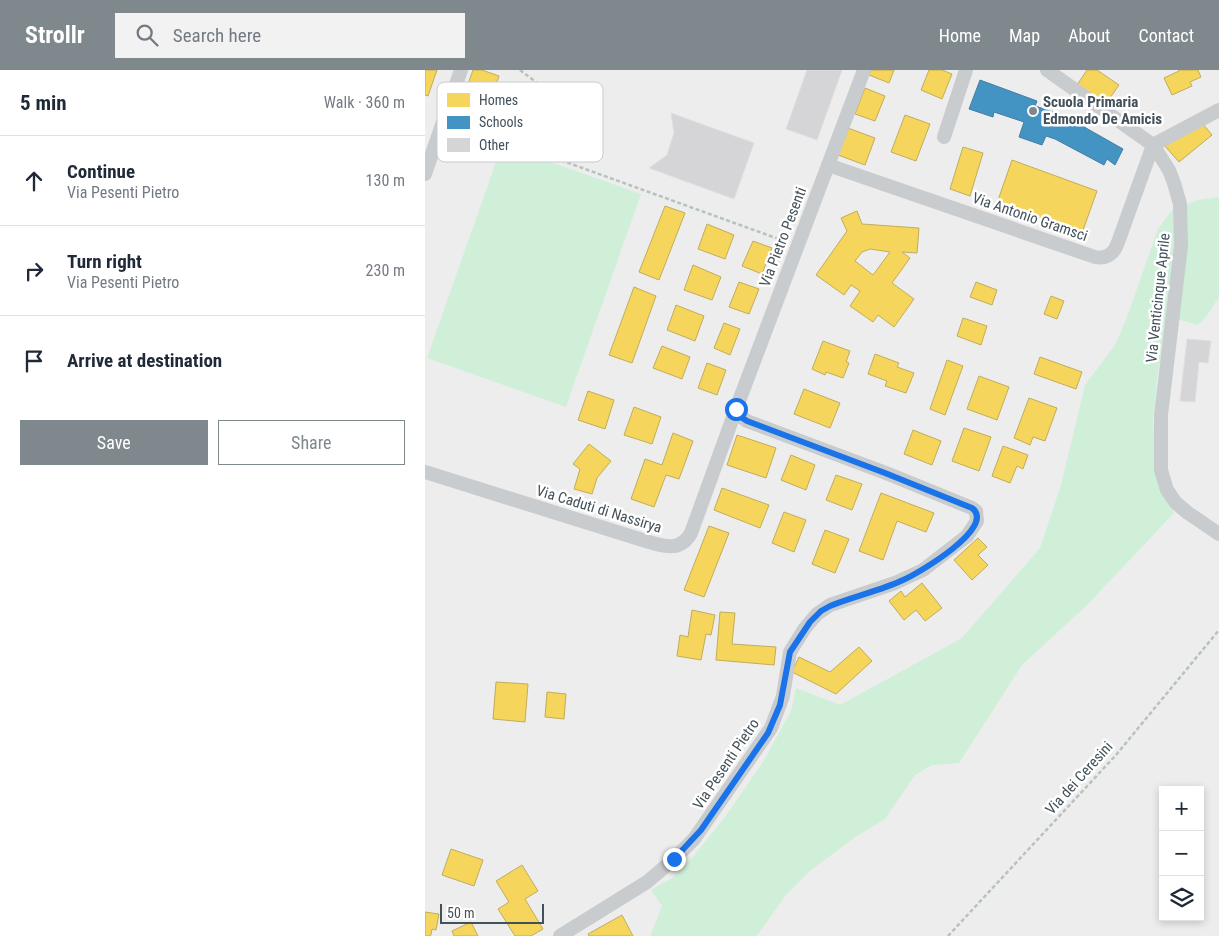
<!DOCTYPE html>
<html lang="en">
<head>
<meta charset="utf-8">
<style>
  :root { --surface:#fff; --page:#f2f2f3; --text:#1f2937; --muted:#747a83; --line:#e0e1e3; --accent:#7f888d }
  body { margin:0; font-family:"Roboto Condensed",sans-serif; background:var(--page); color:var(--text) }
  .controls { position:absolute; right:15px; bottom:15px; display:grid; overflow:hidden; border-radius:0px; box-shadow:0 2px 8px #0003 }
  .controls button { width:45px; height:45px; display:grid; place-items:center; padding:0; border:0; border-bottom:1px solid var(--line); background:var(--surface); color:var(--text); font:25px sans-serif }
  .scale { position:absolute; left:15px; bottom:12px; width:104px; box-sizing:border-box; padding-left:5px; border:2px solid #43515a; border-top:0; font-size:14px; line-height:18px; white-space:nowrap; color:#43515a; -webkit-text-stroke:4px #fff; paint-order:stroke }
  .stop { position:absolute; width:15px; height:15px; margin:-11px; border:4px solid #1a73e8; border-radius:50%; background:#fff }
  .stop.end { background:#1a73e8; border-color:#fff; box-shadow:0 1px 5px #0008 }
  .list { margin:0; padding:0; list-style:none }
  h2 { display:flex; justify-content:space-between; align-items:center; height:65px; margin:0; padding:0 20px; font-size:21px }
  h2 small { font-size:16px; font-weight:400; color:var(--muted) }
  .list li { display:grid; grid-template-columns:32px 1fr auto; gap:15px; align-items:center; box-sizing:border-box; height:90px; padding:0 20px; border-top:1px solid var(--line) }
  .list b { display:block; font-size:19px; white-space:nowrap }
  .list p { margin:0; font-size:16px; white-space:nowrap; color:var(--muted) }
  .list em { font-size:16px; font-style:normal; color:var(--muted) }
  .actions { display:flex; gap:10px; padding:15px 20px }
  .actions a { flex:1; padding:11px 0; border:1px solid var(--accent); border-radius:0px; text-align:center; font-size:18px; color:var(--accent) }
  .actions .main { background:var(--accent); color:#fff }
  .icon { flex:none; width:28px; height:28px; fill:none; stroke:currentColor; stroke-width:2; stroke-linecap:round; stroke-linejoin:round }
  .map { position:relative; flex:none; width:794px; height:866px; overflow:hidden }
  header { display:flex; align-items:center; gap:30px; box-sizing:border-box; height:70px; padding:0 25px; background:var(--accent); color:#fff }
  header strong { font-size:24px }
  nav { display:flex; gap:28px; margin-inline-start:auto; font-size:18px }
  .search { width:350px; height:45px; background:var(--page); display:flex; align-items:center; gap:12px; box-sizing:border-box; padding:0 18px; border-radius:0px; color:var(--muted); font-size:19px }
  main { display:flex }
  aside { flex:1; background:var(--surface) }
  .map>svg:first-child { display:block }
</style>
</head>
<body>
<header>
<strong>Strollr</strong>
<div class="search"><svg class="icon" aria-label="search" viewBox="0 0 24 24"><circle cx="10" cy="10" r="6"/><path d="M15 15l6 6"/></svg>Search here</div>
<nav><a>Home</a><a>Map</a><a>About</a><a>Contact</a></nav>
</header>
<main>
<aside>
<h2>5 min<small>Walk · 360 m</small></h2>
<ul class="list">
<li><svg class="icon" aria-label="ahead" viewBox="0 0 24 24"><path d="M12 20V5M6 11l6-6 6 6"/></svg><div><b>Continue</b><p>Via Pesenti Pietro</p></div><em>130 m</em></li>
<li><svg class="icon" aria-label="right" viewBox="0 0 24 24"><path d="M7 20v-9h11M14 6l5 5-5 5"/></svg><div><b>Turn right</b><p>Via Pesenti Pietro</p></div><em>230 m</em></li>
<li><svg class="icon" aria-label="arrive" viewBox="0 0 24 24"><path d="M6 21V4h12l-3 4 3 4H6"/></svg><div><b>Arrive at destination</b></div></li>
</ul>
<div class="actions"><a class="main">Save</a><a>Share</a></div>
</aside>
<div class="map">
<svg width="794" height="866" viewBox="0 0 794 866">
  <rect width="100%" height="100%" fill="#eeeded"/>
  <g fill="#cfefd9">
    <polygon points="77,75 216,124 141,337 2,288"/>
    <path d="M794 127V228C786 237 782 248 773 255L744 247 733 301 728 351 731 399 736 423 749 443 663 534 597 595 534 693 507 695 490 705 460 749 432 766 386 800 360 826 332 866H225L237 836 226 820 247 808 267 788 300 747 338 692 366 641 371 618 415 635 537 568 615 478 636 415 660 315 690 275 701 250 733 159 747 140 773 130Z"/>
  </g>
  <g fill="#f6d55c" stroke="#c0ad5b" fill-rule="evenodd">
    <polygon points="0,0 12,0 3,26 0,25"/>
    <polygon points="48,0 57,0 74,6 66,29 41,20"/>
    <polygon points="446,0 469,0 464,13 444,5"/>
    <polygon points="504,0 517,0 527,4 517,29 496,20"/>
    <polygon points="662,0 672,0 694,15 680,35 652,15"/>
    <polygon points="754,0 773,0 776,7 765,12 767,16 747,25 739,8 754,1"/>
    <polygon points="440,18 460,26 450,51 430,44"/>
    <polygon points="480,45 505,54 491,91 466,82"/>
    <polygon points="777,53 787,65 754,92 739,75"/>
    <polygon points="423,58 450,68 440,95 413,85"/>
    <polygon points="538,77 558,83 545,126 525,119"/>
    <polygon points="587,90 672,121 657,163 572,133"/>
    <polygon points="240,136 260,143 234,210 214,202"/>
    <path d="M432 141 437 154 494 158 492 183 477 182 485 188 467 213 489 229 469 257 453 245 448 252 425 236 435 221 426 215 419 225 391 205 422 161 416 148ZM445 179 465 182 448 205 430 191 437 182Z"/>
    <polygon points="282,154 309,165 300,189 273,179"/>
    <polygon points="328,171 347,178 337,204 317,196"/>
    <polygon points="268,195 296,207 287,230 259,220"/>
    <polygon points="314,212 334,219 324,244 304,237"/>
    <polygon points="551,212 572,220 567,235 545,227"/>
    <polygon points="209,217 231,226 207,293 184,285"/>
    <polygon points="626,226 639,231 632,249 619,244"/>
    <polygon points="251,235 279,246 270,271 242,260"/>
    <polygon points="538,248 562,256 556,275 532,266"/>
    <polygon points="299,253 315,259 305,285 289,278"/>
    <polygon points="398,271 425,281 421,292 424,293 418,308 401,302 400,305 387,299"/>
    <polygon points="237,276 265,287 257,309 228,298"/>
    <polygon points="450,284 474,293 472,297 489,303 481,323 460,316 462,311 443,304"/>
    <polygon points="615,287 657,302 651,319 609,304"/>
    <polygon points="522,290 538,296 520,345 505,339"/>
    <polygon points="282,293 301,300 292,325 273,318"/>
    <polygon points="554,306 584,317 572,350 542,339"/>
    <polygon points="379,319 415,333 405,358 369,344"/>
    <polygon points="163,321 189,330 180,359 153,350"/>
    <polygon points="604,328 632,338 620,371 608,367 605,375 589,368"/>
    <polygon points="209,337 236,347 227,374 199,365"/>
    <polygon points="539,358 566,367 554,401 527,391"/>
    <polygon points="488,360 516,371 507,395 479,384"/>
    <polygon points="248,363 268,371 254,409 241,405 229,437 206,429 220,389 237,395"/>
    <polygon points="312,365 351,378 341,408 302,395"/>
    <polygon points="164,374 186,391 172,408 167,424 149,419 155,399 148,394"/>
    <polygon points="578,376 603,385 598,399 592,396 585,413 567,406"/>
    <polygon points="366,385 390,395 381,420 356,410"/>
    <polygon points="411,405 437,414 427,440 401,430"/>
    <polygon points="297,418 344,435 335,458 289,440"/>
    <polygon points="456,423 509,443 501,462 472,451 458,490 434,481"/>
    <polygon points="359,442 381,450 369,482 347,473"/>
    <polygon points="284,456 304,463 279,527 259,520"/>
    <polygon points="400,460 424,469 410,503 387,494"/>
    <polygon points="553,468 562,477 553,485 563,495 547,510 529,490"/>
    <polygon points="497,513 517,538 500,551 491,540 479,550 464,531 476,521 480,527"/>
    <polygon points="267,540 290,545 286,565 281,564 276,590 252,586 255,565 263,567"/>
    <polygon points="295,542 310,543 307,574 351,577 349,595 291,590"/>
    <polygon points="434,577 447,591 411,624 367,602 374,587 405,602"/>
    <polygon points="71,612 103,614 100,652 68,649"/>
    <polygon points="122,622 141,624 139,649 120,647"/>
    <polygon points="26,779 58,790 49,816 17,805"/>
    <polygon points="97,795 113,821 100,829 118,859 106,866 90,866 73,839 84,832 71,811"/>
    <polygon points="0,842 14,844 11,860 7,859 6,865 4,866 0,866"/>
    <polygon points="197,845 208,866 164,866 163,864"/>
    <polygon points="46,852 53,866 29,866 27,861"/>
  </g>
  <polygon fill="#4393c3" stroke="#437fa4" points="555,10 612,31 610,36 638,45 698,79 690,95 682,89 679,95 630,69 621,66 617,75 594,67 599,52 569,42 568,47 544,39"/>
  <g fill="#d5d5d7" stroke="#dfdfe0">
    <polygon points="382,0 417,0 392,70 361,59"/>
    <polygon points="246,43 329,73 309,129 224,98 242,85 249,63"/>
    <polygon points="762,269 786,271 783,293 774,292 770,332 755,331"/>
  </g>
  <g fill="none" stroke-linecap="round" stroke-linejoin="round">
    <g stroke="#b5c3bd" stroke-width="2.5" stroke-dasharray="4 2.5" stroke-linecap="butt">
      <polyline points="95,0 111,12 119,28 117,76 127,87 362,172"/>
      <polyline points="523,866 691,685 794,560"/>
    </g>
    <g stroke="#c8ccce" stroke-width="14">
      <polyline points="622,0 728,75 744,100 749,113 755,134 756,176 736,345 736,400 742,420 751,433 763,443 794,464"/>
      <polyline points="519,67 541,0"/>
      <polyline points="728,75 794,40"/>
      <path d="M403 95 670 187C680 189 688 185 692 175L728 75"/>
      <polyline points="0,104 36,0"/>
      <path d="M0 402 224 472C241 477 256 481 266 463L311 339"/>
      <polyline points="135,866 222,812 249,789 269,769 346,658 358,626 365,582 380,558 392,544 405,535 470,513 498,500 542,466 552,451 551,441 547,438 461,403 322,351 316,347 311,339 439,0"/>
    </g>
  </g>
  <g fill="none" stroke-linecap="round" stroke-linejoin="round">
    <path stroke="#1a73e8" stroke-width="6" d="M249 789 276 760 343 663 355 635 365 582 385 552 396 541 405 536C429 526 455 521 478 510 494 503 572 457 547 438L460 403 322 351 316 347 311 339"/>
  </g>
  <circle fill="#7f888d" stroke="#fff" stroke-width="2" cx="608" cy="41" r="5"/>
  <g text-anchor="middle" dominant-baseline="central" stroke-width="5" stroke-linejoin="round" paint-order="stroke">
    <g font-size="15" font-weight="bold" fill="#43515a" stroke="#fff" text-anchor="start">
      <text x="618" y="32">Scuola Primaria<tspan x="618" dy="17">Edmondo De Amicis</tspan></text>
    </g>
    <g font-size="15" fill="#43515a" stroke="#fff">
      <text transform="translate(605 147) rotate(19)">Via Antonio Gramsci</text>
      <text transform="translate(358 167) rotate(-69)">Via Pietro Pesenti</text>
      <text transform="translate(733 228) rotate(-84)">Via Venticinque Aprile</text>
      <text transform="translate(174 439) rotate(17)">Via Caduti di Nassirya</text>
      <text transform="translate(301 694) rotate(-56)">Via Pesenti Pietro</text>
      <text transform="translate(654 708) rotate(-48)">Via dei Ceresini</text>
    </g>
  </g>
  <rect x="12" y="12" width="166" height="80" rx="8" fill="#fff" stroke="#c7cbce" stroke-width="1"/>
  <rect x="22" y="23" width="23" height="14" fill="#f6d55c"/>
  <rect x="22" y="46" width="23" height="13" fill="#4393c3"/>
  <rect x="22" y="68" width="23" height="14" fill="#d5d5d7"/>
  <g font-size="14" fill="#43515a">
    <text x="54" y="35">Homes</text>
    <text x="54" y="57">Schools</text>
    <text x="54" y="80">Other</text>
  </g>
</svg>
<div class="controls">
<button>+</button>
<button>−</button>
<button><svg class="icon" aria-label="layers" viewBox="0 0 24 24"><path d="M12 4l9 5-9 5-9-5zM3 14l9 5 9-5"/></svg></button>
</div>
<div class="scale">50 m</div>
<div class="stop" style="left:311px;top:339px"></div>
<div class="stop end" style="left:249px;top:789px"></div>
</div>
</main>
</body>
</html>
